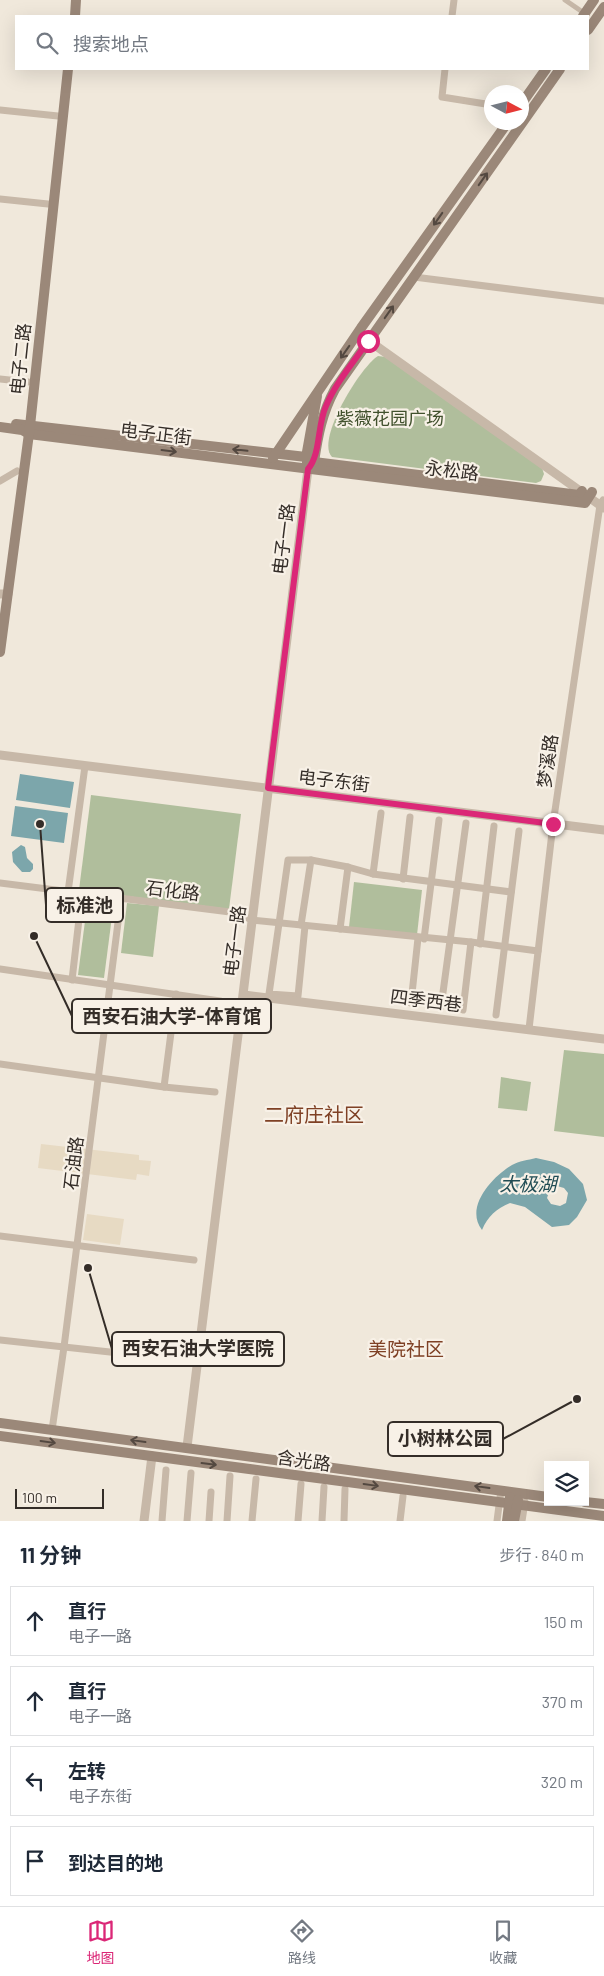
<!DOCTYPE html>
<html lang="zh">
<head>
<meta charset="utf-8">
<style>
  :root { --surface:#fff; --page:#f6f6f7; --text:#1f2937; --muted:#747a83; --line:#e0e1e3; --accent:#db2777 }
  body { margin:0; font-family:Barlow,"Noto Sans SC",sans-serif; background:var(--page); color:var(--text) }
  .controls { position:absolute; right:15px; bottom:15px; display:grid; overflow:hidden; border-radius:0px; box-shadow:0 5px 20px #0002 }
  .controls button { width:45px; height:45px; display:grid; place-items:center; padding:0; border:0; border-bottom:1px solid var(--line); background:var(--surface); color:var(--text); font:25px sans-serif }
  .compass { position:absolute; left:484px; top:85px; width:45px; height:45px; border-radius:50%; background:var(--surface); box-shadow:0 5px 20px #0002; rotate:97deg }
  .scale { position:absolute; left:15px; bottom:12px; width:89px; box-sizing:border-box; padding-left:5px; border:2px solid #342d28; border-top:0; font-size:14px; line-height:18px; white-space:nowrap; color:#342d28; -webkit-text-stroke:4px #f8f1e7; paint-order:stroke }
  .stop { position:absolute; width:15px; height:15px; margin:-11px; border:4px solid #db2777; border-radius:50%; background:#fff }
  .stop.end { background:#db2777; border-color:#fff; box-shadow:0 1px 5px #0008 }
  .list { margin:0; padding:0; list-style:none }
  h2 { display:flex; justify-content:space-between; align-items:center; height:65px; margin:0; padding:0 20px; font-size:21px }
  h2 small { font-size:16px; font-weight:400; color:var(--muted) }
  .list li { display:grid; grid-template-columns:32px 1fr auto; gap:15px; align-items:center; box-sizing:border-box; height:70px; margin:0 10px 10px; padding:0 10px; border:1px solid var(--line); border-radius:0px }
  .list b { display:block; font-size:19px; white-space:nowrap }
  .list p { margin:0; font-size:16px; white-space:nowrap; color:var(--muted) }
  .list em { font-size:16px; font-style:normal; color:var(--muted) }
  .icon { flex:none; width:28px; height:28px; fill:none; stroke:currentColor; stroke-width:2; stroke-linecap:round; stroke-linejoin:round }
  .map { position:relative; flex:none; width:604px; height:1521px; overflow:hidden }
  .search { position:absolute; background:var(--surface); box-shadow:0 5px 20px #0002; left:15px; right:15px; top:15px; height:55px; display:flex; align-items:center; gap:12px; box-sizing:border-box; padding:0 18px; border-radius:0px; color:var(--muted); font-size:19px }
  .sheet { height:385px; background:var(--surface) }
  nav { display:flex; justify-content:space-around; align-items:center; box-sizing:border-box; height:70px; border-top:1px solid var(--line); background:var(--surface); font-size:14px; color:var(--muted) }
  nav a { display:grid; justify-items:center; gap:2px }
  nav .on { color:var(--accent) }
  .map>svg:first-child { display:block }
</style>
</head>
<body>
<div class="map">
<svg width="604" height="1521" viewBox="0 0 604 1521">
  <rect width="100%" height="100%" fill="#f0e8db"/>
  <g fill="#b0be9c">
    <path d="M378 356 386 357 542 468 544 474 541 481 536 483 332 457C315 440 361 366 378 356Z"/>
    <polygon points="91,795 241,814 229,909 79,890"/>
    <polygon points="354,882 422,890 417,935 349,927"/>
    <polygon points="88,898 114,901 104,978 78,975"/>
    <polygon points="127,903 159,906 153,957 121,953"/>
    <polygon points="564,1050 604,1054 604,1137 554,1131"/>
    <polygon points="501,1077 531,1082 527,1111 498,1108"/>
  </g>
  <g fill="#e7dac3">
    <polygon points="41,1144 139,1155 139,1160 151,1161 149,1176 137,1174 136,1180 38,1168"/>
    <polygon points="87,1214 124,1219 120,1245 83,1240"/>
  </g>
  <g fill="#7ca6ab" fill-rule="evenodd">
    <polygon points="20,774 74,782 70,808 16,800"/>
    <polygon points="15,806 68,813 64,843 11,836"/>
    <polygon points="21,845 25,847 27,858 33,864 33,869 30,872 22,872 13,862 12,852"/>
    <path d="M536 1158 554 1162 569 1169 583 1184 587 1200 577 1217 569 1225 552 1227 525 1207 510 1203C496 1209 488 1216 482 1230 464 1207 493 1176 512 1165 519 1161 528 1160 536 1158ZM557 1186 564 1188 568 1193 566 1203 560 1206 551 1204 547 1198 550 1189Z"/>
  </g>
  <g fill="none" stroke-linecap="round" stroke-linejoin="round">
    <polyline stroke="#c7b8a8" stroke-width="5" points="565,0 584,13"/>
    <g stroke="#c7b8a8" stroke-width="7">
      <polyline points="452,16 454,0"/>
      <polyline points="445,69 442,97 492,105"/>
      <polyline points="0,110 58,116"/>
      <polyline points="0,199 48,204"/>
      <polyline points="414,277 604,301"/>
      <polyline points="0,379 28,382"/>
      <polyline points="0,481 17,471"/>
      <polyline points="348,867 373,874 511,892"/>
      <polyline points="373,874 381,813"/>
      <polyline points="403,879 410,817"/>
      <polyline points="0,883 238,913 252,920 471,942 538,951"/>
      <polyline points="68,892 85,766"/>
      <polyline points="301,925 311,860"/>
      <polyline points="305,926 298,996 269,994 288,860 311,860 348,867 340,929"/>
      <polyline points="424,939 439,820"/>
      <polyline points="480,944 494,826"/>
      <polyline points="0,969 220,1001"/>
      <polyline points="72,980 82,893"/>
      <polyline points="411,1003 418,938"/>
      <polyline points="441,1007 466,823"/>
      <polyline points="463,1010 471,942"/>
      <polyline points="496,1015 519,831"/>
      <polyline points="529,1029 553,824 600,505 603,500"/>
      <polyline points="0,1064 164,1087 215,1092"/>
      <polyline points="164,1087 176,994"/>
      <polyline points="0,1236 194,1260"/>
      <polyline points="0,1340 183,1360"/>
      <polyline points="52,1430 64,1347 121,899"/>
      <polyline points="162,1521 166,1470"/>
      <polyline points="187,1521 191,1473"/>
      <polyline points="209,1521 211,1492"/>
      <polyline points="227,1521 230,1476"/>
      <polyline points="252,1521 256,1479"/>
      <polyline points="298,1521 301,1484"/>
      <polyline points="322,1521 324,1487"/>
      <polyline points="344,1521 345,1489"/>
      <polyline points="400,1521 403,1496"/>
      <polyline points="497,1521 501,1490"/>
      <polyline points="522,1521 525,1502"/>
    </g>
    <g stroke="#c7b8a8" stroke-width="9">
      <polyline points="358,333 604,508"/>
      <polyline points="0,594 8,594"/>
      <polyline points="0,755 604,830"/>
      <polyline points="244,995 604,1039"/>
      <polyline points="187,1447 308,469"/>
      <polyline points="144,1521 152,1456"/>
    </g>
    <g stroke="#9b8879" stroke-width="10">
      <polyline points="75,16 76,0"/>
      <polyline points="583,16 594,0"/>
      <polyline points="588,30 604,7"/>
      <polyline points="522,103 546,69"/>
      <polyline points="16,424 306,457 314,462 579,495 582,491"/>
      <polyline points="0,427 22,430 29,434 585,503 592,492"/>
      <polyline points="273,458 361,328 508,122"/>
      <path d="M314 462C318 435 322 413 335 389L560 69"/>
      <polyline points="307,463 307,452 317,396"/>
      <polyline points="0,652 30,426 68,69"/>
      <polyline points="0,1423 548,1497"/>
      <polyline points="0,1436 604,1516"/>
      <polyline points="585,1502 604,1504"/>
      <polyline points="507,1521 510,1497"/>
      <polyline points="514,1521 518,1500"/>
    </g>
  </g>
  <defs><path id="oneway-shaft" d="M-6 0H5M1.5-3L5.5 0L1.5 3" fill="none" stroke-width="1.6" stroke-linecap="round" stroke-linejoin="round" transform="scale(1.25)"/></defs>
  <g stroke="#534840">
    <use href="#oneway-shaft" transform="translate(483 179) rotate(-55)"/>
    <use href="#oneway-shaft" transform="translate(438 219) rotate(125)"/>
    <use href="#oneway-shaft" transform="translate(389 312) rotate(-55)"/>
    <use href="#oneway-shaft" transform="translate(345 352) rotate(125)"/>
    <use href="#oneway-shaft" transform="translate(240 450) rotate(-174)"/>
    <use href="#oneway-shaft" transform="translate(169 451) rotate(7)"/>
    <use href="#oneway-shaft" transform="translate(138 1441) rotate(-172)"/>
    <use href="#oneway-shaft" transform="translate(48 1442) rotate(8)"/>
    <use href="#oneway-shaft" transform="translate(209 1464) rotate(7)"/>
    <use href="#oneway-shaft" transform="translate(371 1485) rotate(8)"/>
    <use href="#oneway-shaft" transform="translate(482 1487) rotate(-172)"/>
  </g>
  <g fill="none" stroke-linecap="round" stroke-linejoin="round">
    <path stroke="#db2777" stroke-width="6" d="M368 341C354 362 336 382 326 406 317 425 321 454 308 469L268 788 553 824"/>
  </g>
  <g text-anchor="middle" dominant-baseline="central" stroke-width="4.5" stroke-linejoin="round" paint-order="stroke">
    <g font-size="18" fill="#342d28" stroke="#f8f1e7">
      <text transform="translate(20 359) rotate(-84)">电子二路</text>
      <text transform="translate(156 433) rotate(7)">电子正街</text>
      <text transform="translate(452 470) rotate(7)">永松路</text>
      <text transform="translate(283 539) rotate(-83)">电子一路</text>
      <text transform="translate(547 761) rotate(-82)">梦溪路</text>
      <text transform="translate(334 780) rotate(7)">电子东街</text>
      <text transform="translate(173 890) rotate(7)">石化路</text>
      <text transform="translate(234 941) rotate(-83)">电子一路</text>
      <text transform="translate(426 1000) rotate(7)">四季西巷</text>
      <text transform="translate(73 1163) rotate(-83)">石油路</text>
      <text transform="translate(304 1460) rotate(8)">含光路</text>
    </g>
    <g font-size="18" fill="#41512d" stroke="#f8f1e7">
      <text x="390" y="418">紫薇花园广场</text>
    </g>
    <g font-size="19" font-style="italic" fill="#204c54" stroke="#f8f1e7">
      <text x="528" y="1183">太极湖</text>
    </g>
    <g font-size="19" fill="#7f4125" stroke="#f8f1e7">
      <text x="406" y="1348">美院社区</text>
    </g>
    <g font-size="20" fill="#7f4125" stroke="#f8f1e7">
      <text x="314" y="1114">二府庄社区</text>
    </g>
  </g>
  <path fill="none" stroke="#342d28" stroke-width="2" d="M40 824L46 905M34 936L72 1016M88 1268L112 1349M577 1399L503 1439"/>
  <g fill="#342d28" stroke="#f8f1e7" stroke-width="2">
    <circle cx="40" cy="824" r="5"/>
    <circle cx="34" cy="936" r="5"/>
    <circle cx="88" cy="1268" r="5"/>
    <circle cx="577" cy="1399" r="5"/>
  </g>
  <g fill="#f8f1e7" stroke="#342d28" stroke-width="2">
    <rect x="46" y="888" width="77" height="34" rx="5"/>
    <rect x="72" y="999" width="199" height="34" rx="5"/>
    <rect x="112" y="1332" width="172" height="34" rx="5"/>
    <rect x="388" y="1422" width="115" height="34" rx="5"/>
  </g>
  <g font-size="19" text-anchor="middle" font-weight="bold" fill="#342d28">
    <text x="85" y="912">标准池</text>
    <text x="172" y="1023">西安石油大学-体育馆</text>
    <text x="198" y="1355">西安石油大学医院</text>
    <text x="445" y="1445">小树林公园</text>
  </g>
</svg>
<div class="controls">
<button><svg class="icon" aria-label="layers" viewBox="0 0 24 24"><path d="M12 4l9 5-9 5-9-5zM3 14l9 5 9-5"/></svg></button>
</div>
<svg class="compass" viewBox="-18 -18 36 36"><path d="M0-13l5 13h-10z" fill="#e53935"/><path d="M0 13l5-13h-10z" fill="#747a83"/></svg>
<div class="scale">100 m</div>
<div class="stop" style="left:368px;top:341px"></div>
<div class="stop end" style="left:553px;top:824px"></div>
<div class="search"><svg class="icon" aria-label="search" viewBox="0 0 24 24"><circle cx="10" cy="10" r="6"/><path d="M15 15l6 6"/></svg>搜索地点</div>
</div>
<section class="sheet">
<h2>11 分钟<small>步行 · 840 m</small></h2>
<ul class="list">
<li><svg class="icon" aria-label="ahead" viewBox="0 0 24 24"><path d="M12 20V5M6 11l6-6 6 6"/></svg><div><b>直行</b><p>电子一路</p></div><em>150 m</em></li>
<li><svg class="icon" aria-label="ahead" viewBox="0 0 24 24"><path d="M12 20V5M6 11l6-6 6 6"/></svg><div><b>直行</b><p>电子一路</p></div><em>370 m</em></li>
<li><svg class="icon" aria-label="left" viewBox="0 0 24 24"><path d="M17 20v-9H6M10 6l-5 5 5 5"/></svg><div><b>左转</b><p>电子东街</p></div><em>320 m</em></li>
<li><svg class="icon" aria-label="arrive" viewBox="0 0 24 24"><path d="M6 21V4h12l-3 4 3 4H6"/></svg><div><b>到达目的地</b></div></li>
</ul>
</section>
<nav>
<a class="on"><svg class="icon" aria-label="map" viewBox="0 0 24 24"><path d="M3 6l6-2 6 2 6-2v14l-6 2-6-2-6 2zM9 4v14M15 6v14"/></svg>地图</a>
<a><svg class="icon" aria-label="directions" viewBox="0 0 24 24"><path d="M12 3l9 9-9 9-9-9zM9 14v-3h6M13 9l2 2-2 2"/></svg>路线</a>
<a><svg class="icon" aria-label="saved" viewBox="0 0 24 24"><path d="M7 4h10v16l-5-4-5 4z"/></svg>收藏</a>
</nav>
</body>
</html>
